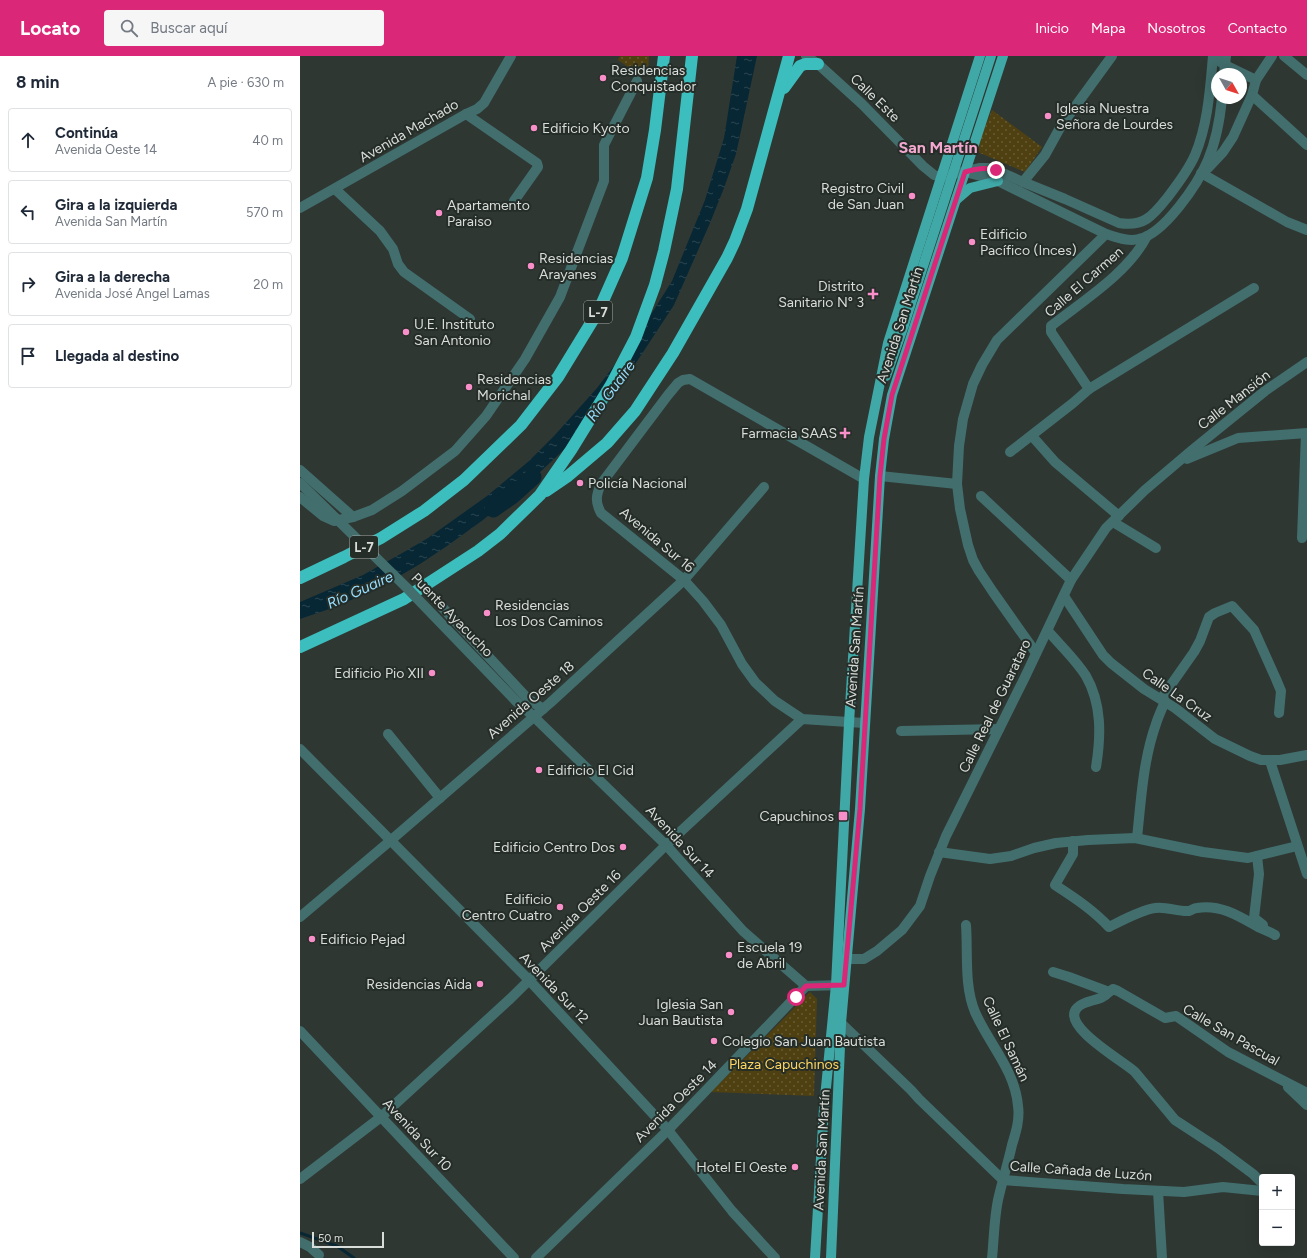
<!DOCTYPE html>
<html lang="es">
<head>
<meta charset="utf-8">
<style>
  :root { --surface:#fff; --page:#f6f6f7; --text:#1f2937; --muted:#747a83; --line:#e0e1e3; --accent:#db2777 }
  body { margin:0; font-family:Figtree,sans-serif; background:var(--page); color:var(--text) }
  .controls { position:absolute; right:12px; bottom:12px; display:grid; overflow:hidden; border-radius:4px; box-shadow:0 4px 16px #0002 }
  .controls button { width:36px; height:36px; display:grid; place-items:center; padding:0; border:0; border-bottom:1px solid var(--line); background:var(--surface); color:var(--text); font:20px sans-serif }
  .compass { position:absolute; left:911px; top:12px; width:36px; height:36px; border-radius:50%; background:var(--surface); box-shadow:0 4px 16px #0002; rotate:129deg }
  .scale { position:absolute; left:12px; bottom:10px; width:72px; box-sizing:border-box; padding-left:4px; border:2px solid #d9ddda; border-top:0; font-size:11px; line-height:14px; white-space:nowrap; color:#d9ddda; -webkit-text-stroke:3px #252d28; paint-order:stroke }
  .stop { position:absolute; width:12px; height:12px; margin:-9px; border:3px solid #db2777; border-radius:50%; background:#fff }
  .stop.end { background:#db2777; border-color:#fff; box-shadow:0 1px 4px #0008 }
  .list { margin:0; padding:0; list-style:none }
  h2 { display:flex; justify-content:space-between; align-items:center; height:52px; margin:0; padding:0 16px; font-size:17px }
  h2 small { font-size:13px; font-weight:400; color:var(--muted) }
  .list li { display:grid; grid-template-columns:26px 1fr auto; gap:12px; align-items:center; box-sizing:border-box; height:64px; margin:0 8px 8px; padding:0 8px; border:1px solid var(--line); border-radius:4px }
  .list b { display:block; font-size:15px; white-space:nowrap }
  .list p { margin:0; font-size:13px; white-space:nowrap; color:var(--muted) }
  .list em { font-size:13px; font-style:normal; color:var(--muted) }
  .icon { flex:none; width:22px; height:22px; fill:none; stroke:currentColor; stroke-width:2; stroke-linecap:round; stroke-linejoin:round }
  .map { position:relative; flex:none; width:1007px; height:1202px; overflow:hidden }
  header { display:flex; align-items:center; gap:24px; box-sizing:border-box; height:56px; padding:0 20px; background:var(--accent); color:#fff }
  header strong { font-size:19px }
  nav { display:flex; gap:22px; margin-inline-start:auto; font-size:14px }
  .search { width:280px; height:36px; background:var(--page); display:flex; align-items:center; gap:10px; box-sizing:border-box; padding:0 14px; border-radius:4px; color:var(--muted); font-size:15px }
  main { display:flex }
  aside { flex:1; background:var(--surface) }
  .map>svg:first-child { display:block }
</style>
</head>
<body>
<header>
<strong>Locato</strong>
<div class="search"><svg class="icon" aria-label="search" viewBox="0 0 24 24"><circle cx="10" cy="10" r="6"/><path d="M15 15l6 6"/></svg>Buscar aquí</div>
<nav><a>Inicio</a><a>Mapa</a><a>Nosotros</a><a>Contacto</a></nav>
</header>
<main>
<aside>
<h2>8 min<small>A pie · 630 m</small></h2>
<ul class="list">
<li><svg class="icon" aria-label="ahead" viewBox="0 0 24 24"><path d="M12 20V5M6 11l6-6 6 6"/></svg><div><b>Continúa</b><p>Avenida Oeste 14</p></div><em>40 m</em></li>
<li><svg class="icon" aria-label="left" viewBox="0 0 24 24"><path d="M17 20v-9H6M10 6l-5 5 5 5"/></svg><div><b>Gira a la izquierda</b><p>Avenida San Martín</p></div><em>570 m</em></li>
<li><svg class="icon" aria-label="right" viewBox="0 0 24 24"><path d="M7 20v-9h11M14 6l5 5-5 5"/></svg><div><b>Gira a la derecha</b><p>Avenida José Angel Lamas</p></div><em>20 m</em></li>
<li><svg class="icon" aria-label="arrive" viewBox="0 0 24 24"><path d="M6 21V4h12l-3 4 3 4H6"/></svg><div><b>Llegada al destino</b></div></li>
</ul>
</aside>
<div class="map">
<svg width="1007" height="1202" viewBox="0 0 1007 1202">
  <defs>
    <pattern id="park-dots" width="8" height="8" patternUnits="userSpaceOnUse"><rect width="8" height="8" fill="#4f4011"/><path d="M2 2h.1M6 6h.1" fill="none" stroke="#685b33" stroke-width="1.8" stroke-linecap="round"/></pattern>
    <pattern id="water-ripples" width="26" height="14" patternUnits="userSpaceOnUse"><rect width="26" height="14" fill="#072734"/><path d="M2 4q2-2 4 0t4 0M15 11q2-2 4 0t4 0" fill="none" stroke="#2b4651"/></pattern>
  </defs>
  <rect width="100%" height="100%" fill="#2f3732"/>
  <g fill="url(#park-dots)">
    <polygon points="320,0 349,0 348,15 346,19 334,15 318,4"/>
    <polygon points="692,54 742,91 725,116 675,95"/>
    <polygon points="510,936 517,943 514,1040 411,1036"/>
  </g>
  <polygon fill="url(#water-ripples)" points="437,0 457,0 436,98 424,132 410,167 374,249 332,313 309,343 270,388 238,418 183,464 147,490 120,508 79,532 35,551 0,563 0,546 63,519 104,496 128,482 187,440 229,405 254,380 297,332 340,276 372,225 405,144 424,82"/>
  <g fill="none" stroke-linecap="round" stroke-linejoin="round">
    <polyline stroke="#072734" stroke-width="3" points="0,1177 37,1190 54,1202"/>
    <polyline stroke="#072734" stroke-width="17" points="193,453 213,439 233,421"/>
    <g stroke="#426f6e" stroke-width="10">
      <path d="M506 0 518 8 562 48 623 110 634 119 641 121 679 112H688L696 114 723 126 765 143 819 167C843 171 852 161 867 142 877 129 888 115 895 99 908 68 910 33 913 0"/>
      <polyline points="972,0 956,24 952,39 933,81 923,96 908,112 901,117 987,166 1007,174"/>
      <polyline points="984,0 1007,19"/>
      <polyline points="913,1 925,9 956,24"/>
      <polyline points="924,18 926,0"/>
      <polyline points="952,39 1007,89"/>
      <polyline points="166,58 237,107 238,111 214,145"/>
      <path d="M665 116 688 122 698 125 806 178C816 181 828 186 839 183 864 178 898 128 908 104 916 85 920 63 922 42"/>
      <polyline points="723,126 745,99 761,70 812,0"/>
      <polyline points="35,133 80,175 93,193 98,208 104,216 170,263"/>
      <polyline points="0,152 166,58 177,53 184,47 211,0"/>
      <path d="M789 333 751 276V270C784 244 828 217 847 180"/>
      <polyline points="732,380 755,406 819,460"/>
      <polyline points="710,396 773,347 789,333 954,232"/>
      <polyline points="887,403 938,382 1007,377"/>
      <polyline points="0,414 53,461"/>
      <polyline points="580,420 657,428"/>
      <path d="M564 423 390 323 383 324 378 327 368 339 301 428C296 439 295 446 301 457L384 524 403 545 421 569 442 608 455 626 475 645 502 663 564 667"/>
      <polyline points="681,440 771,524"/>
      <polyline points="0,441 23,460 34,465 53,461 72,454 102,435 155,395 186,360 225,303 260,241 304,125 304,89 337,25"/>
      <polyline points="813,466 856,492"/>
      <polyline points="1002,482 1006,378"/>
      <polyline points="764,540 803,599 811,607 844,633 875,652 915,683 950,700 961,704 980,704 1007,699"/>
      <polyline points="142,551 228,643 243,653"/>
      <path d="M748 575C761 590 776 604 786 620 802 648 801 680 796 711"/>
      <polyline points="736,597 693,536 679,515 673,504 668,489 660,453 657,428 659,390 663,363 673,328 682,309 697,284 806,178"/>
      <polyline points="861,643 894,596 900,585 909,561 915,557 932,550 954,574 976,623 981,635 979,657"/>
      <polyline points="216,645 233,660 366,789 443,875 506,930"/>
      <polyline points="601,675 699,673"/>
      <polyline points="88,678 140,742"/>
      <polyline points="0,693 229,924 368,1074 432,1155 475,1202"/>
      <polyline points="970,705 1007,818"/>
      <path d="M837 782C841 745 843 704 856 668 858 661 862 653 865 645"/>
      <path d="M773 785V798L755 829C775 842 793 854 809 871 821 865 841 854 855 852 866 850 878 856 889 855 892 854 894 852 897 852 920 848 939 860 958 871 964 874 969 875 975 879"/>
      <polyline points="639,796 690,803 711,800 734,792 756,787 788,784 835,782 903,796 948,802 997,790"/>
      <polyline points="957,800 959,818 954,862 963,869"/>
      <polyline points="0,861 90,785 250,647 384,524 464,431"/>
      <path d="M666 869C668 897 664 930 675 956 689 988 715 1014 718 1050 720 1063 716 1076 712 1089 708 1107 702 1126 698 1144 694 1163 694 1183 692 1202"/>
      <polyline points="546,903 564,903 577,895 602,874 620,850 630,820 646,780 725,621 771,524 806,472 845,434 891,395 965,335 1007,306"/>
      <polyline points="753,916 769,921 809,936 813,933 818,935 865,962 876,960 928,996 1007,1037"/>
      <path d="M809 936C801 946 785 943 777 952 760 970 825 1006 835 1016L875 1064 918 1092 953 1118 962 1127"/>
      <polyline points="541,967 611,1034 619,1043 703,1124 823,1133 884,1136 923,1131 962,1135"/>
      <polyline points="0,975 214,1202"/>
      <polyline points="988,1031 1007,1049"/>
      <polyline points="0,1123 81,1061 210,943 366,789 502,663"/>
      <polyline points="858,1135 862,1202"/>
      <polyline points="0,1186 10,1191 19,1199"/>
      <polyline points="236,1202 368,1074 506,930 544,929"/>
    </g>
    <g stroke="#40a8a7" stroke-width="10">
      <polyline points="656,144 670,132 698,125"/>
      <polyline points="586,320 604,269"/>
      <polyline points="515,1202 524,1052 536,929 549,667 564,423 569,381 588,287 680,0"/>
      <polyline points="531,1202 541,967 560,753 580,420 584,383 592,339 703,0"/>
    </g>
    <g stroke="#3bbebd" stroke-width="12">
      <polyline points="484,32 500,10 505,8 518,8"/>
      <polyline points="246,435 268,420 307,387 335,355 373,297 427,202 435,185 447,153 489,0"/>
      <polyline points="0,522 44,501 81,482 124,455 164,424 221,369 258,321 299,254 322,202 347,122 355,74 364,0"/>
      <polyline points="0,591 104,543 178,495 200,478 240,439 271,394 311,329 336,281 355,229 364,195 377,133 392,0"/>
    </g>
    <polyline stroke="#426f6e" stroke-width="10" points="0,427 107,532 216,645"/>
    <polyline stroke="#40a8a7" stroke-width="10" points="604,269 691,0"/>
  </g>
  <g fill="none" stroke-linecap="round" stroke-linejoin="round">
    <path stroke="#db2777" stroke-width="5" d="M496 941 506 930 544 929 560 753 580 420 584 383 592 339 665 116C676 113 684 111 696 114"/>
  </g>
  <g fill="#f98fc9" stroke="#252d28" stroke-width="1.5">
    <circle cx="303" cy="22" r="4"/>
    <circle cx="748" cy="60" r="4"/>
    <circle cx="234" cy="72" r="4"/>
    <circle cx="612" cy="140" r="4"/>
    <circle cx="139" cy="157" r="4"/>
    <circle cx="672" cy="186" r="4"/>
    <circle cx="231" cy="210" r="4"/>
    <path d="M571 232h4v4h4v4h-4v4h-4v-4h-4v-4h4z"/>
    <circle cx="106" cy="276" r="4"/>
    <circle cx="169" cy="331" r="4"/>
    <path d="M543 371h4v4h4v4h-4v4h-4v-4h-4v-4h4z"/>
    <circle cx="280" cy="427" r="4"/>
    <circle cx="187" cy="557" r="4"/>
    <circle cx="132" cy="617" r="4"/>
    <circle cx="239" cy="714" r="4"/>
    <rect x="538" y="755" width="10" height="10" rx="2"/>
    <circle cx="323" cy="791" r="4"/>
    <circle cx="260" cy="851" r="4"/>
    <circle cx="12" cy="883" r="4"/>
    <circle cx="429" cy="899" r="4"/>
    <circle cx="180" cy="928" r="4"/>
    <circle cx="431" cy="956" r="4"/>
    <circle cx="414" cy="985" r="4"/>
    <circle cx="495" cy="1111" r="4"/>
  </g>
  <g text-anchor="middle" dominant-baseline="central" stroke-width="4" stroke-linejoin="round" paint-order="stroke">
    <g fill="#252d28" stroke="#a3a8a5" stroke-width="1">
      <rect x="284" y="245" width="28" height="22" rx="3"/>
      <rect x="50" y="480" width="28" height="22" rx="3"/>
    </g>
    <g font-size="13" font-weight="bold" fill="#d9ddda">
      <text x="298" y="256">L-7</text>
      <text x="64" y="491">L-7</text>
    </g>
    <g font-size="14" fill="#d9ddda" stroke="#252d28" text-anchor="start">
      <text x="311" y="14">Residencias<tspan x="311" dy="16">Conquistador</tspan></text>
      <text x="756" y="52">Iglesia Nuestra<tspan x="756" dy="16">Señora de Lourdes</tspan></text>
      <text x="242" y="72">Edificio Kyoto</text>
      <text x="604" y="132" text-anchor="end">Registro Civil<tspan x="604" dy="16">de San Juan</tspan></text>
      <text x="147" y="149">Apartamento<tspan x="147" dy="16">Paraiso</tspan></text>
      <text x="680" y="178">Edificio<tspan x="680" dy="16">Pacífico (Inces)</tspan></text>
      <text x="239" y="202">Residencias<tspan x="239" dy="16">Arayanes</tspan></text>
      <text x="564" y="230" text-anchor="end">Distrito<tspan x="564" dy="16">Sanitario N° 3</tspan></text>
      <text x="114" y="268">U.E. Instituto<tspan x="114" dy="16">San Antonio</tspan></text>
      <text x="177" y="323">Residencias<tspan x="177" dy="16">Morichal</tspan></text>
      <text x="537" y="377" text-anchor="end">Farmacia SAAS</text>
      <text x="288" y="427">Policía Nacional</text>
      <text x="195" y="549">Residencias<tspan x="195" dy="16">Los Dos Caminos</tspan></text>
      <text x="124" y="617" text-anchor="end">Edificio Pio XII</text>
      <text x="247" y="714">Edificio El Cid</text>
      <text x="534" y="760" text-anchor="end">Capuchinos</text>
      <text x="315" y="791" text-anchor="end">Edificio Centro Dos</text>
      <text x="252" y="843" text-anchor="end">Edificio<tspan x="252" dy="16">Centro Cuatro</tspan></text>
      <text x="20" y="883">Edificio Pejad</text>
      <text x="437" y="891">Escuela 19<tspan x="437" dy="16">de Abril</tspan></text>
      <text x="172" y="928" text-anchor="end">Residencias Aida</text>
      <text x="423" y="948" text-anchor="end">Iglesia San<tspan x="423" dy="16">Juan Bautista</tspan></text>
      <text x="422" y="985">Colegio San Juan Bautista</text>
      <text x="487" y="1111" text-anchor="end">Hotel El Oeste</text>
    </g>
    <g font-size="14" fill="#d9ddda" stroke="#252d28">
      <text transform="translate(575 42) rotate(44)">Calle Este</text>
      <text transform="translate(109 75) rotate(-30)">Avenida Machado</text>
      <text transform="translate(784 226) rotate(-41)">Calle El Carmen</text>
      <text transform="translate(600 269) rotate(-72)">Avenida San Martín</text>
      <text transform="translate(934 344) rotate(-38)">Calle Mansión</text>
      <text transform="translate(357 484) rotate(40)">Avenida Sur 16</text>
      <text transform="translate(152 559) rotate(46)">Puente Ayacucho</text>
      <text transform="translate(555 591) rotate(-86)">Avenida San Martín</text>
      <text transform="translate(877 639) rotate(35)">Calle La Cruz</text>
      <text transform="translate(231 644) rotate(-41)">Avenida Oeste 18</text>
      <text transform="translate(695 650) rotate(-64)">Calle Real de Guarataro</text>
      <text transform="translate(380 786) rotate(47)">Avenida Sur 14</text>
      <text transform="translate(280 855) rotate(-45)">Avenida Oeste 16</text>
      <text transform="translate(254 932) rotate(46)">Avenida Sur 12</text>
      <text transform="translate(931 979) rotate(30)">Calle San Pascual</text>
      <text transform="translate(706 983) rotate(65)">Calle El Samán</text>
      <text transform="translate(376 1045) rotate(-45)">Avenida Oeste 14</text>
      <text transform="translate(117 1079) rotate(47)">Avenida Sur 10</text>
      <text transform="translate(522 1094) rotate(-87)">Avenida San Martín</text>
      <text transform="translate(781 1115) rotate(4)">Calle Cañada de Luzón</text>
    </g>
    <g font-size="14" fill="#fed662" stroke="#252d28">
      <text x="484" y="1008">Plaza Capuchinos</text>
    </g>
    <g font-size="15" font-style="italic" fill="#97ddfe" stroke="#252d28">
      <text transform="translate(311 335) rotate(-54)">Río Guaire</text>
      <text transform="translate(60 534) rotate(-24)">Río Guaire</text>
    </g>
    <g font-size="16" font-weight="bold" fill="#f3a8cf" stroke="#252d28">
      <text x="638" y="91">San Martín</text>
    </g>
  </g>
</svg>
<div class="controls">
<button>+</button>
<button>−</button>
</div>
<svg class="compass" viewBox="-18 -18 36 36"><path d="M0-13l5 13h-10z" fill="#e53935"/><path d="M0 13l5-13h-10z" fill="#747a83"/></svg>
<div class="scale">50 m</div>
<div class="stop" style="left:496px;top:941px"></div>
<div class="stop end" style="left:696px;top:114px"></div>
</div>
</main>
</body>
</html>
